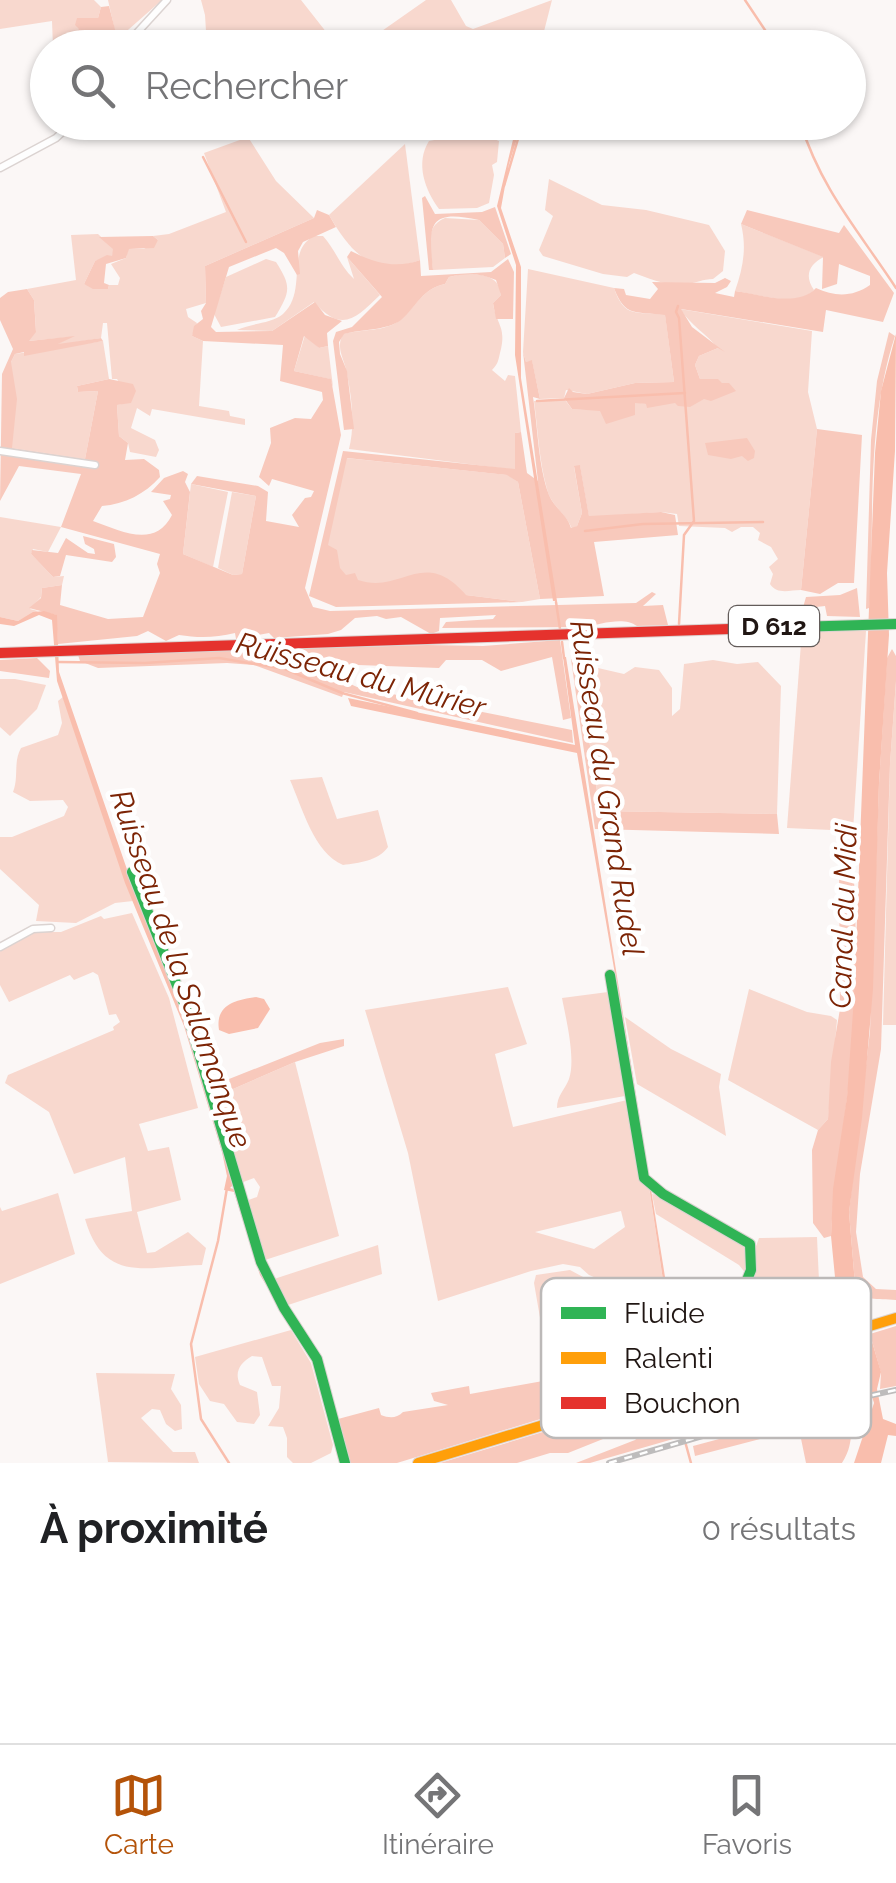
<!DOCTYPE html>
<html lang="fr">
<head>
<meta charset="utf-8">
<style>
  :root { --surface:#fff; --page:#f6f6f6; --text:#202124; --muted:#757577; --line:#e0e0e0; --accent:#b45309 }
  body { margin:0; font-family:Raleway,sans-serif; background:var(--page); color:var(--text) }
  .list { margin:0; padding:0; list-style:none }
  h2 { display:flex; justify-content:space-between; align-items:center; height:130px; margin:0; padding:0 40px; font-size:42px }
  h2 small { font-size:32px; font-weight:400; color:var(--muted) }
  .icon { flex:none; width:55px; height:55px; fill:none; stroke:currentColor; stroke-width:2; stroke-linecap:round; stroke-linejoin:round }
  .map { position:relative; flex:none; width:896px; height:1463px; overflow:hidden }
  .search { position:absolute; background:var(--surface); box-shadow:0 2px 8px #0004; left:30px; right:30px; top:30px; height:110px; display:flex; align-items:center; gap:25px; box-sizing:border-box; padding:0 35px; border-radius:55px; color:var(--muted); font-size:38px }
  .sheet { height:280px; background:var(--surface) }
  nav { display:flex; justify-content:space-around; align-items:center; box-sizing:border-box; height:140px; border-top:2px solid var(--line); background:var(--surface); font-size:28px; color:var(--muted) }
  nav a { display:grid; justify-items:center; gap:5px }
  nav .on { color:var(--accent) }
  .map>svg:first-child { display:block }
</style>
</head>
<body>
<div class="map">
<svg width="896" height="1463" viewBox="0 0 896 1463">
  <rect width="100%" height="100%" fill="#fbf7f6"/>
  <g fill="#f8d8ce" fill-rule="evenodd">
    <polygon points="0,0 94,0 101,7 98,18 80,29 85,40 100,31 115,31 108,0 162,0 120,37 115,32 106,37 106,47 53,47 52,21 0,29"/>
    <polygon points="201,0 301,0 338,47 265,47 255,31 251,34 260,47 207,47 205,15"/>
    <polygon points="426,0 451,0 466,26 473,29 552,0 540,47 359,47"/>
    <path d="M477 132 499 141 497 162 492 165 494 175 489 203 477 208 439 209C425 190 415 163 429 141Z"/>
    <polygon points="248,137 276,181 314,218 205,266 206,303 186,309 188,317 197,323 192,336 203,341 199,406 229,411 230,416 245,419 245,425 152,409 150,416 137,408 131,428 155,440 159,450 156,457 130,452 128,443 119,436 117,405 131,402 117,379 112,379 107,323 103,323 101,338 53,346 71,337 28,341 36,331 34,300 27,289 76,280 71,235 98,234 114,249 112,257 95,261 84,284 108,289 109,285 118,285 120,278 111,264 126,258 128,249 144,249 158,240 153,236 169,234 226,212 204,153"/>
    <path d="M405 144 420 260C372 278 351 253 329 215Z"/>
    <path d="M549 179 602 205 646 210 709 225 725 251 723 271 713 279C703 279 696 283 687 284 668 287 651 279 634 273L627 277 603 274 543 256 539 250 553 216 545 210Z"/>
    <path d="M445 218 479 220 503 244 505 258 493 267 433 270C431 250 423 227 445 218Z"/>
    <path d="M741 224 824 257C809 264 804 276 814 290 798 308 757 294 735 291 743 268 747 248 741 224Z"/>
    <path d="M314 236H323C335 249 340 266 354 279L347 257 380 295C356 318 342 334 314 302L272 331 237 330C251 323 271 324 283 314 308 291 285 251 314 236Z"/>
    <path d="M266 259 276 262C292 287 290 292 275 317L221 327 214 314 226 277Z"/>
    <path d="M528 269 614 288C624 318 636 312 665 314L674 382 635 383 587 394 566 390 564 398 540 399 532 361 526 362 523 352Z"/>
    <path d="M462 274C480 274 499 274 501 295L493 303C496 324 506 326 501 349 498 360 499 363 492 370L505 381 508 375 515 376 521 432 515 433 516 470 349 449C355 425 352 399 347 374 345 359 335 349 343 334 361 329 386 332 400 320 416 307 423 288 445 284L449 277Z"/>
    <path d="M680 309 812 331 808 392 817 429 801 590C790 590 777 595 770 584L773 574 769 567 778 559 771 547 758 540 760 533 753 527H741L732 532 725 528 679 526 677 514 661 512 589 517 580 466 574 467 582 513 577 526 572 529C566 513 551 506 547 489 539 461 538 430 534 401L565 400 572 409 600 410 635 402 646 404 722 383 700 379 695 365 699 356 718 348C705 333 691 325 680 309Z"/>
    <polygon points="305,335 319,348 328,346 333,387 330,379 294,371"/>
    <polygon points="103,341 109,379 77,386 78,392 98,391 85,459 12,448 11,362 15,354"/>
    <polygon points="346,458 508,475 518,482 540,599 522,602 466,595 387,593 320,575"/>
    <polygon points="191,484 228,492 213,567 183,554"/>
    <polygon points="232,492 256,496 242,574 233,575 218,568"/>
    <polygon points="0,517 61,527 48,552 33,549 31,554 53,577 64,576 62,585 42,588 41,597 30,609 38,611 18,621 0,617"/>
    <polygon points="802,630 866,631 853,831 787,828"/>
    <polygon points="713,660 737,664 758,662 781,686 777,814 600,811 587,725 585,670 598,668 624,674 635,667 659,670 672,688 672,716 680,709 684,664"/>
    <polygon points="15,679 46,685 37,709 10,736 0,727 0,679"/>
    <polygon points="896,681 896,1025 883,1025 890,764"/>
    <path d="M63 697 133 901 115 903 76 923 36 921 39 905 0 869V837H12L64 816 68 807 63 800 30 801 13 792C19 777 13 762 21 748L58 735 62 723 58 701Z"/>
    <path d="M322 777 337 819 378 810 388 847C378 861 359 863 343 865 314 853 302 807 290 780Z"/>
    <path d="M132 913 169 998 198 1108 139 1124 148 1151 169 1147 181 1200 137 1212 147 1253 155 1252 188 1232 206 1248 202 1265C147 1266 104 1285 85 1219L132 1211 125 1157 74 1174 49 1112 5 1083 8 1075 114 1030 113 1027 120 1022 116 1014 109 1015 98 975 93 972 74 980 70 975 9 1002 0 985V950L33 932H61L101 916 104 919Z"/>
    <path d="M508 987 527 1044 495 1054 513 1127 627 1100 649 1187 670 1327 656 1345 663 1365 621 1378 611 1368 595 1372 587 1357 548 1364 534 1283 536 1275 570 1270 598 1285 623 1294 627 1291 589 1275 580 1267 563 1264 531 1271 438 1301 408 1153 365 1010ZM621 1211 625 1227 594 1249 535 1232Z"/>
    <polygon points="749,989 807,1012 831,1016 837,1020 828,1119 818,1130 728,1080"/>
    <path d="M608 992 625 1096 557 1108C557 1095 565 1090 569 1079 576 1059 566 1019 562 998Z"/>
    <polygon points="625,1017 671,1049 721,1074 719,1087 726,1136 637,1084"/>
    <polygon points="295,1062 339,1236 265,1260 243,1202 257,1197 260,1187 254,1178 238,1184 217,1096"/>
    <polygon points="58,1193 75,1254 0,1284 0,1207 2,1211"/>
    <polygon points="652,1194 663,1196 748,1245 747,1275 739,1265 656,1214"/>
    <polygon points="817,1237 819,1281 796,1289 755,1277 754,1252 759,1238"/>
    <polygon points="378,1245 382,1274 285,1306 274,1279"/>
    <path d="M291 1330 311 1363 333 1445 331 1453 311 1463H293L287 1457V1438L283 1427 268 1426 279 1408 281 1386H272L262 1357 252 1356C240 1363 234 1372 240 1385L257 1392 260 1415 254 1424 237 1422 224 1404 210 1401 199 1384 195 1357Z"/>
    <polygon points="96,1373 175,1374 171,1389 181,1405 182,1429 175,1431 166,1424 160,1410 152,1409 141,1418 173,1452 195,1452 199,1463 108,1462"/>
  </g>
  <g fill="#f8c9bc">
    <polygon points="109,6 116,33 123,42 120,47 106,47 105,38 113,31 98,31 74,44 72,39 79,29 75,25 77,18 98,18 101,7"/>
    <path d="M425 196 435 214 482 212 495 207 511 254 505 258 503 244 479 220C426 208 429 227 433 270H429L422 198Z"/>
    <path d="M317 210 329 215 336 227 303 242 298 251 300 274 297 275 284 253 276 248 229 267 211 327 216 332 272 331 315 302 325 315 342 321 327 333 328 346 319 348 304 336 294 371 331 379 341 435 305 588 313 607 330 611 636 603 652 592 656 594 643 606 663 605 668 625 637 626C624 616 600 624 585 627L442 628 446 622 493 619 496 615 440 618 439 631 431 634 401 617 386 619 377 616 355 618 341 630 328 634 274 638 269 633 236 639 235 633C215 638 198 638 179 635L166 641 148 631 137 636 58 644 56 615 29 608 41 598 42 588 62 585 60 605 108 619 143 617 160 573 157 564 160 554 61 527 81 474 19 466 0 501 2 374 13 349 0 320V298L8 292 27 289 34 300 36 332 29 341 75 336 58 344 101 338 103 341 24 356V352L15 354 11 362 17 399 12 448 85 459 98 391 78 392 77 386 109 379 133 384 136 391 131 403 117 405 119 436 128 443 125 460 144 459 159 470 160 477C145 494 125 504 102 506L93 521C121 531 155 549 172 515L163 501 170 499 171 495 151 492 164 478 183 471 188 474 185 482 190 492 183 554 233 575 242 574 256 496 191 484 197 476 258 486 268 492 266 521 299 527 292 515 305 498 311 497 314 491 272 479 269 486 259 477 271 443 270 428 295 418 311 419 323 400 322 392 280 381 283 345 203 341 192 336 194 326 203 319 201 311 206 303 205 266 314 218Z"/>
    <path d="M747 210 839 233 844 225 894 293 883 322 826 310 823 332 681 309 692 327 725 352 718 348 699 356 695 365 700 379H718L722 383H729L736 391 711 401 704 399 690 407 678 406 675 403 647 408 646 404 635 403V415L606 424 600 411 572 409 564 398 569 388 573 392 587 394 635 383 674 382 665 315C636 311 625 318 614 288L624 289 626 295 650 299 658 289 652 282 715 283 725 278 731 281 727 287 715 293 734 297 735 291C759 294 798 308 816 288 835 297 853 297 870 285V276L839 264 837 284 822 289 823 257 741 224Z"/>
    <polygon points="153,236 158,240 154,248 129,249 126,258 106,264 104,283 109,285 108,289 93,289 84,284 95,261 107,255 112,256 113,249 99,237"/>
    <path d="M351 251C374 263 396 269 420 260L421 276 491 272 508 259 514 272 513 319H496L493 303 501 295 496 280C480 273 466 273 449 277L445 284C423 288 416 307 401 320 386 331 361 329 344 334L339 342 340 354 347 371 354 429 344 430 333 341 336 332 352 327 382 297 347 257Z"/>
    <path d="M889 332 895 336C868 418 873 507 871 592L869 608 866 609 871 440 877 381Z"/>
    <path d="M523 352 526 362 532 360 540 399 533 397C538 428 538 466 549 495 555 509 567 514 571 528L577 526 582 513 574 466 580 465 589 516 661 512 675 515 678 535 594 542 604 596 540 599 518 482 507 475 347 458 328 545 337 550 340 568 346 575 355 573 358 580C402 595 423 546 466 595L522 602 336 607 309 596 343 451 515 469V433L521 432 527 473 538 481Z"/>
    <polygon points="817,429 862,435 854,583 838,583 820,594 801,590"/>
    <polygon points="747,438 755,451 754,458 748,461 742,456 731,459 708,455 705,443"/>
    <polygon points="83,536 114,544 116,557 112,562 66,555 60,576 53,577 31,554 32,550 58,553 66,538 88,553 95,554 94,549 85,544"/>
    <polygon points="857,588 860,617 827,616 825,606 816,607 812,619 800,618 806,597 840,595"/>
    <polygon points="560,640 571,718 563,720 552,657 501,671 482,660 446,660 439,668 305,663 357,687 572,730 573,743 344,692 342,697 254,665 227,663 98,668 80,661 78,655 427,645 483,646"/>
    <path d="M892 649 896 656V681L890 764 881 1049 860 1174 856 1232 863 1277 876 1289 896 1290V1300C877 1298 863 1303 855 1284L849 1212 870 1031 879 783 887 658Z"/>
    <polygon points="37,658 50,671 49,678 0,671 0,660"/>
    <polygon points="571,659 585,660 590,725 587,726 600,811 777,814 779,834 595,829"/>
    <path d="M853 862C858 941 856 1020 847 1099 841 1145 833 1189 831 1236L824 1238 813 1223 812 1150 818 1130 828 1119 831 1062 840 1009 839 866Z"/>
    <polygon points="344,1039 344,1046 295,1062 217,1096 214,1085 320,1043"/>
    <polygon points="896,1326 896,1386 880,1389 881,1373 870,1334"/>
    <path d="M662 1365 675 1369 677 1377 397 1463H350L338 1419 379 1408 381 1415C389 1418 396 1419 403 1412L448 1405 434 1401 431 1393 469 1386 470 1394 582 1374 585 1381 625 1377Z"/>
    <polygon points="679,1391 687,1435 590,1463 576,1463 635,1440 640,1436 638,1431 623,1431 568,1453 550,1453 517,1463 440,1463"/>
    <path d="M867 1404C843 1429 858 1438 842 1463H806L799 1429 695 1456 693 1446 771 1425Z"/>
  </g>
  <g fill="#f9bead">
    <polygon points="517,123 522,123 509,164 501,208 521,267 521,378 557,601 553,601 515,355 516,265 497,206"/>
    <polygon points="896,334 895,451 887,573 889,635 879,783 873,989 862,1118 849,1212 855,1284 881,1372 877,1389 883,1419 896,1424 896,1436 888,1435 881,1463 854,1463 874,1403 835,1277 831,1236 833,1189 847,1097 854,997 875,453 881,391"/>
    <polygon points="44,611 57,615 59,672 131,881 183,1003 235,1183 230,1188 238,1190 257,1254 311,1349 314,1362 260,1275 234,1192 224,1190 227,1176 222,1152 184,1026 125,883 57,681 52,620 39,615 14,626 0,624 0,617 18,621 33,612"/>
    <path d="M563 657H566L673 1327 685 1369 663 1365C655 1348 656 1340 670 1327L633 1079 577 753 351 706 348 698 575 745Z"/>
    <path d="M256 997 264 999 270 1009 258 1028 229 1034 219 1030C215 1005 235 1000 256 997Z"/>
  </g>
  <g fill="none" stroke-linecap="round" stroke-linejoin="round">
    <g stroke="#f9bead" stroke-width="2.5">
      <polyline points="745,0 777,48"/>
      <path d="M800 122C822 191 858 230 896 288"/>
      <polyline points="203,157 246,242"/>
      <polyline points="504,186 523,122"/>
      <polyline points="678,306 676,312 679,318 694,521 684,535 679,624"/>
      <polyline points="537,401 685,393"/>
      <polyline points="585,531 643,524 763,522"/>
      <polyline points="556,602 560,629"/>
      <polyline points="562,642 564,658"/>
      <polyline points="58,662 145,663 219,658 285,669 342,693 417,713"/>
      <polyline points="227,1188 218,1241 191,1344 201,1419 229,1463"/>
      <polyline points="682,1387 687,1403 683,1434 691,1463"/>
    </g>
    <defs>
      <g id="street">
        <polyline points="123,48 167,0"/>
        <polyline points="0,168 56,138 73,122"/>
        <polyline points="0,451 95,465"/>
        <polyline points="0,947 33,929 51,928"/>
      </g>
      <g id="fast">
        <polyline points="760,628 896,624"/>
        <polyline points="132,872 185,1006 261,1262 284,1308 317,1359 345,1463"/>
        <polyline points="610,975 644,1178 663,1194 750,1244 751,1270 742,1292 759,1360"/>
      </g>
      <polyline id="slow" points="418,1463 896,1318"/>
      <polyline id="jam" points="0,653 760,628"/>
    </defs>
    <use href="#street" stroke="#dbd3d1" stroke-width="9"/>
    <use href="#fast" stroke="#dbd3d1" stroke-width="12"/>
    <use href="#slow" stroke="#dbd3d1" stroke-width="12"/>
    <use href="#jam" stroke="#dbd3d1" stroke-width="12"/>
    <use href="#street" stroke="#fefefe" stroke-width="6"/>
    <use href="#fast" stroke="#30b455" stroke-width="10"/>
    <use href="#slow" stroke="#ff9f0a" stroke-width="10"/>
    <use href="#jam" stroke="#e5322d" stroke-width="10"/>
    <defs>
      <polyline id="rail" points="609,1463 758,1420 896,1390"/>
    </defs>
    <use href="#rail" stroke="#bebcbc" stroke-width="6"/>
    <use href="#rail" stroke="#fff" stroke-width="2.5" stroke-dasharray="8" stroke-linecap="butt"/>
  </g>
  <g text-anchor="middle" dominant-baseline="central" stroke-width="9" stroke-linejoin="round" paint-order="stroke">
    <rect fill="#fff" stroke="#635c5a" stroke-width="2.5" x="729" y="606" width="90" height="40" rx="8"/>
    <g font-size="25" font-weight="bold" fill="#201613">
      <text x="774" y="626">D 612</text>
    </g>
    <g font-size="30" font-style="italic" fill="#7c2405" stroke="#fff">
      <text transform="translate(361 675) rotate(15)">Ruisseau du Mûrier</text>
      <text transform="translate(607 788) rotate(81)">Ruisseau du Grand Rudel</text>
      <text transform="translate(843 916) rotate(-88)">Canal du Midi</text>
      <text transform="translate(181 969) rotate(71)">Ruisseau de la Salamanque</text>
    </g>
  </g>
  <rect x="541" y="1278" width="330" height="160" rx="15" fill="#fff" stroke="#bcb9b8" stroke-width="2.5"/>
  <rect x="561" y="1307" width="45" height="12" fill="#30b455"/>
  <rect x="561" y="1352" width="45" height="12" fill="#ff9f0a"/>
  <rect x="561" y="1397" width="45" height="12" fill="#e5322d"/>
  <g font-size="28" fill="#201613">
    <text x="624" y="1323">Fluide</text>
    <text x="624" y="1368">Ralenti</text>
    <text x="624" y="1413">Bouchon</text>
  </g>
</svg>
<div class="search"><svg class="icon" aria-label="search" viewBox="0 0 24 24"><circle cx="10" cy="10" r="6"/><path d="M15 15l6 6"/></svg>Rechercher</div>
</div>
<section class="sheet">
<h2>À proximité<small>0 résultats</small></h2>
<ul class="list">
</ul>
</section>
<nav>
<a class="on"><svg class="icon" aria-label="map" viewBox="0 0 24 24"><path d="M3 6l6-2 6 2 6-2v14l-6 2-6-2-6 2zM9 4v14M15 6v14"/></svg>Carte</a>
<a><svg class="icon" aria-label="directions" viewBox="0 0 24 24"><path d="M12 3l9 9-9 9-9-9zM9 14v-3h6M13 9l2 2-2 2"/></svg>Itinéraire</a>
<a><svg class="icon" aria-label="saved" viewBox="0 0 24 24"><path d="M7 4h10v16l-5-4-5 4z"/></svg>Favoris</a>
</nav>
</body>
</html>
